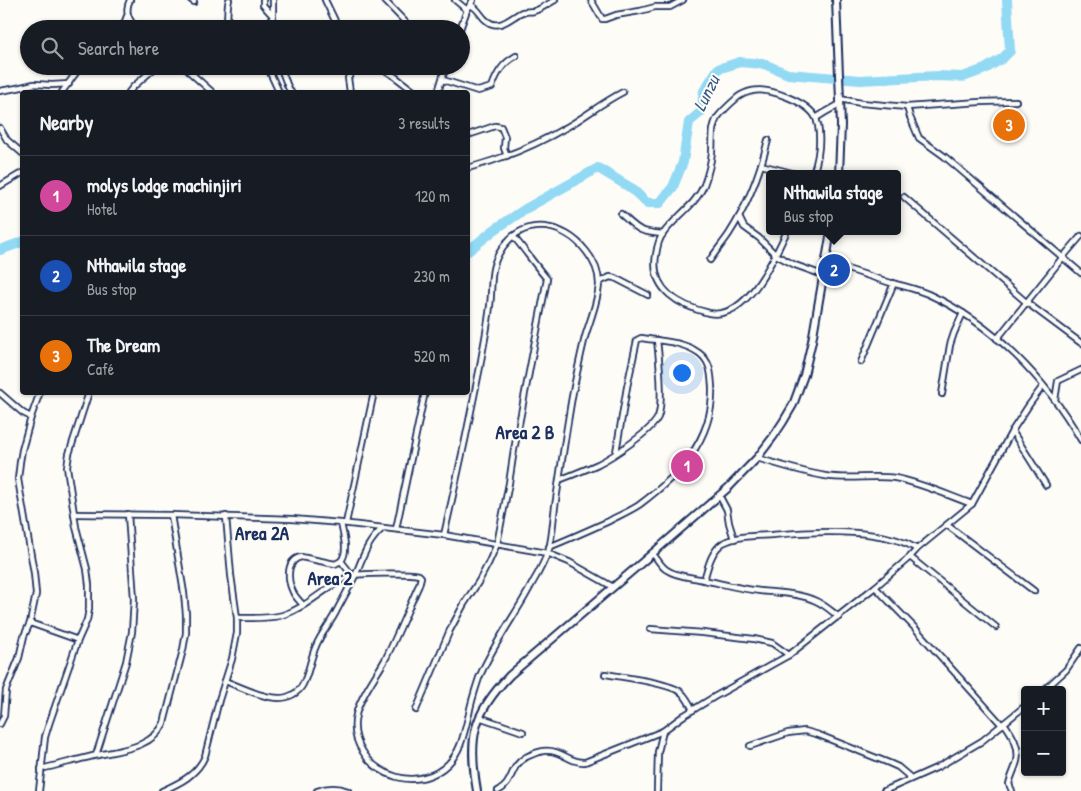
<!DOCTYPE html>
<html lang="en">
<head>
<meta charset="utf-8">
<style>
  :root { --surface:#171b24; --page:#20242c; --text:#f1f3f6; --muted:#9ea1a6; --line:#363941; --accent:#d1495b }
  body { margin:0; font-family:"Patrick Hand",sans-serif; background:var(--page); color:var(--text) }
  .controls { position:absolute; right:15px; bottom:15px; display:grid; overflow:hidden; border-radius:5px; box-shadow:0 1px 4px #0004 }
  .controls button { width:45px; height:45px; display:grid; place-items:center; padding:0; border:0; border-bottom:1px solid var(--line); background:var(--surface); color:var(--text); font:25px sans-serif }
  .you { position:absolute; left:681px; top:372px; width:18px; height:18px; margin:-12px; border:4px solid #fff; border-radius:50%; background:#1a73e8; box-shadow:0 0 0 8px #1a73e833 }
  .badge { display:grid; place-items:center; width:32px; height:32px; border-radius:50%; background:var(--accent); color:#fff; font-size:16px; font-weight:700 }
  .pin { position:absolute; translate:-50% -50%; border:2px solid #fff; box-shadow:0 1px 5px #0006 }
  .popup { position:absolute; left:766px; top:170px; width:135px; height:65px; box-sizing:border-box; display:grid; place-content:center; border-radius:5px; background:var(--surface); filter:drop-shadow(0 1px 4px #0005); font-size:16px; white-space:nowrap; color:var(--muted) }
  .popup b { font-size:19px; color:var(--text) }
  .popup::after { content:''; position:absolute; left:50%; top:100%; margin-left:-10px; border:10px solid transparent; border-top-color:var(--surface) }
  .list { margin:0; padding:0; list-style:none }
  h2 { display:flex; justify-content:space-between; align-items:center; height:65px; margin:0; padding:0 20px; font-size:21px }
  h2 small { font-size:16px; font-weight:400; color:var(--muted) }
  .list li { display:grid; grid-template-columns:32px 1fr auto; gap:15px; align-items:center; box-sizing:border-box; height:80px; padding:0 20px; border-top:1px solid var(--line) }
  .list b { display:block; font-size:19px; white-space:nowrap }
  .list p { margin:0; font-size:16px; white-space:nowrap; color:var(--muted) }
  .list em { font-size:16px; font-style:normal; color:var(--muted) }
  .icon { flex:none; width:28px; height:28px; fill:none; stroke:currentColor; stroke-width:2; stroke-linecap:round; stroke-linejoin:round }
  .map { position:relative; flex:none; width:1081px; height:791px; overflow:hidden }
  .search { position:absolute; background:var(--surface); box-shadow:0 1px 4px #0004; left:20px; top:20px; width:450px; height:55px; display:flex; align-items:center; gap:12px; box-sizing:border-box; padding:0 18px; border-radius:28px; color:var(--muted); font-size:19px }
  .panel { position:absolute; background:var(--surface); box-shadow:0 1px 4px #0004; left:20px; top:90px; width:450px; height:305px; border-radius:5px }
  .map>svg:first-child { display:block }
</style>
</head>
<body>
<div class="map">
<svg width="1081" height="791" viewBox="0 0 1081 791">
  <rect width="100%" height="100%" fill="#fdfcf7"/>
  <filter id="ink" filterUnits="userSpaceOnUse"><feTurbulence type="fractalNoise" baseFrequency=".02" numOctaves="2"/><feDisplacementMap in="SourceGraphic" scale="10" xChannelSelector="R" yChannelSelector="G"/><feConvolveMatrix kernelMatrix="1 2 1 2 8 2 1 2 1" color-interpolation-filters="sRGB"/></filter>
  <g filter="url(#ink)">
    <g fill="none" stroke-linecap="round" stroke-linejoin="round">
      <g stroke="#92d9f4" stroke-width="10">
        <polyline points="0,250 22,242"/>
        <polyline points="468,251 494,230 527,208 598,168 631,188 647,203 660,203 673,187 683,162 689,122 701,112 704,91 718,69 740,62 764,64 788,74 860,80 938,76 963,77 985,69 1003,58 1010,51 1007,0"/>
      </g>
      <defs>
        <g id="minor">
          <path d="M130 0C124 12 129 20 137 29"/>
          <polyline points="191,0 194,2"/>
          <polyline points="263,0 263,5 273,16 268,29"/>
          <polyline points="273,0 273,16"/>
          <polyline points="325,0 339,29"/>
          <polyline points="384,0 412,29"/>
          <polyline points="455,0 467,10"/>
          <polyline points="591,0 601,17 602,19 605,19 616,15 640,11 655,7 670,7 683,0"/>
          <path d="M470 5C479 8 480 16 487 21 500 31 511 17 522 12 526 11 530 12 534 11 541 9 548 4 555 0"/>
          <polyline points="122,29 127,16"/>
          <path d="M225 29C229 19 226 10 229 0"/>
          <polyline points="460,29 467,10 473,0"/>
          <polyline points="183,66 212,92"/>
          <polyline points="267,66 279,92"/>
          <polyline points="280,66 288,87 291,92"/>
          <polyline points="379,66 394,76 415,92"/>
          <path d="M443 80 478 91 492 87C497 73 503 63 516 56"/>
          <polyline points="0,91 17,88 34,84 52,85 69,84"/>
          <polyline points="62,92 81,66"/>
          <polyline points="129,92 133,87 157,66"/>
          <polyline points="350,92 348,78 356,66"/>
          <polyline points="438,92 446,66"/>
          <polyline points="840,99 861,103 907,107 980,102 1016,101"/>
          <polyline points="907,107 910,117 919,138 944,156 1081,273"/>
          <polyline points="816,118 824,113 840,104"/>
          <polyline points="0,128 7,140 22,153"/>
          <polyline points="468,135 495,126 501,127 505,137 504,148 507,156"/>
          <polyline points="761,165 796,174"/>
          <path d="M468 168C502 159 536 145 567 127 586 116 603 102 623 92"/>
          <polyline points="0,186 22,173"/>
          <polyline points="904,197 1026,302 1081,343"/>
          <path d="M621 214C639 230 638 232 663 234"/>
          <polyline points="739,217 744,227 759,238 776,255 795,265 823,275"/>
          <path d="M787 231C774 258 747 321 709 313 680 306 650 290 656 255 657 248 658 240 663 234 675 217 696 205 704 185 708 174 711 163 712 152 713 140 711 128 717 118 723 110 731 103 738 97 742 94 748 92 752 91 769 87 808 102 816 118 817 119 817 124 818 125 821 142 819 157 813 174"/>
          <path d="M710 260C716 251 723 243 729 234 747 206 760 173 768 140"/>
          <path d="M825 262C848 269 869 276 891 283 904 286 916 289 928 294 992 323 1046 379 1081 440"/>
          <polyline points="599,282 610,277 615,278 648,295"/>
          <polyline points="997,339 1063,257 1081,236"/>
          <polyline points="861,362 894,283"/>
          <polyline points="0,393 23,413 31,417"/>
          <polyline points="942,394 950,345 954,333 963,313"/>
          <polyline points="1055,400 1058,381 1081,370"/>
          <polyline points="1012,431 1046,485"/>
          <path d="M757 458C780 465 802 472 825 476 848 480 872 475 895 478 921 483 947 495 972 504"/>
          <path d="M559 480C572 475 585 470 598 464 612 457 652 431 658 417 664 401 659 358 657 340"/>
          <polyline points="719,495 727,510 729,523 734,539"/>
          <polyline points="74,514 171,515 292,519 341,523 444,535 547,553 569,562 613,587"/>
          <polyline points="346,523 374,392"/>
          <polyline points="947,525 1034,591"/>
          <polyline points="396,529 425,392"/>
          <path d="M549 547C569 539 589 530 609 521 618 516 630 511 639 505 678 476 714 440 712 387 711 374 711 362 699 353 682 341 660 341 641 338L637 340 627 387 616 452"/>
          <path d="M652 553C657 558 661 567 667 570 677 577 692 577 704 580 723 584 741 589 760 591 779 593 799 593 816 601 825 605 831 611 839 617"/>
          <polyline points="910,557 996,627"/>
          <polyline points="341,561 352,575"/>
          <path d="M704 580C708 567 711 551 723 543 738 535 755 536 772 535 805 532 841 530 874 535 890 537 904 541 917 549"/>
          <polyline points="875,587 914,627 1002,725"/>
          <path d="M303 605C300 601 295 597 293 592 287 580 286 560 301 557L335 564 341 561C349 551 343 535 341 523"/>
          <path d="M237 618C252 618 269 619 283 615 308 607 326 586 350 576 358 573 409 573 419 575L421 577 419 585C408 609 398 634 386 658 370 688 340 717 363 752 371 765 383 773 397 777 415 782 435 777 448 764 462 750 464 732 469 714 471 702 475 690 479 678 493 644 516 615 533 582 539 572 545 560 549 549 553 534 553 516 556 500 561 466 566 432 572 397 576 377 580 357 585 337 590 320 598 302 599 284 599 271 594 261 586 251 564 223 525 216 503 247 488 268 493 283 490 306 488 326 483 347 480 367 469 423 457 479 444 535"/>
          <polyline points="30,623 78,640"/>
          <polyline points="650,629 703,633 754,639 772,643 789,655"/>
          <path d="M605 674C623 677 671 683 682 693 687 698 690 704 693 710"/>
          <path d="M225 681C241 687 270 702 287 697 293 695 299 691 302 686 309 674 310 659 316 646 321 633 331 623 337 610 343 599 349 588 355 576 363 557 367 542 383 528"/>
          <polyline points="1044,690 1066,670 1081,648"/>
          <path d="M416 710 450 630 464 604 479 581 488 564 497 544 509 483 514 450 547 279C535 265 525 250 513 236"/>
          <polyline points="479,717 523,732"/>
          <path d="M1004 723C1012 734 1020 747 1017 761 1015 769 1011 776 1009 784L1012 791"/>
          <polyline points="0,724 4,716 6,690 19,658 24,636 30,623 36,594 34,573 18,479 20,462 22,450 31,417 40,392"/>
          <polyline points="750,746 788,733 805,731 819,735 889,763 898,767 911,778"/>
          <polyline points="96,755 126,662 132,632 134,599 128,514"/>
          <path d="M41 769C58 765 76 760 93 756 118 750 152 749 164 723L183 650 186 633V614L184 593 171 515"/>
          <polyline points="39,791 45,737 49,724 78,640 87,620 89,609 89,585 87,569 76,527 67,467 69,454 89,392"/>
          <path d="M162 791C180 783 197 775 205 756L219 700 232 659 237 633V618L231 575 226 516"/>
          <path d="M317 791C328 787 338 787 348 791"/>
          <path d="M498 791C509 786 510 776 516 766 522 758 533 753 543 751 562 749 568 763 585 762L663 731 683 716 714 697 789 655 875 587 910 557 917 549 972 504 1012 431 1029 405 1043 386"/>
          <polyline points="657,791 658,752 663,731"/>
          <polyline points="884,791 938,767 982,741 1025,706"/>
        </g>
        <g id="secondary">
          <polyline points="836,0 841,125 839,174"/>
          <path d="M477 791C468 739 472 714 510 675L632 571 728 488 757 458 773 437 783 422 793 405 804 375 812 341 831 231"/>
        </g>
      </defs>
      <use href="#minor" stroke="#1b2f5e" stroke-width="8"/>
      <use href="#secondary" stroke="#1b2f5e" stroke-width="10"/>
      <use href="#minor" stroke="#fdfcf7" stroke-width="4.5"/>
      <use href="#secondary" stroke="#fdfcf7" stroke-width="6"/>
    </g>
  </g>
  <g text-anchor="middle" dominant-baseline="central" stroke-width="4" stroke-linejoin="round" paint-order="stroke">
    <g font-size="18" font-style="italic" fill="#395a84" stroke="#fdfcf7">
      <text transform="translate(706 93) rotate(-64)">Lunzu</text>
    </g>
    <g font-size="19" font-weight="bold" fill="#1b2f5e" stroke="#fdfcf7">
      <text x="525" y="432">Area 2 B</text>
      <text x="262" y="533">Area 2A</text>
      <text x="330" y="578">Area 2</text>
    </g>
  </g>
</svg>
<div class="controls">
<button>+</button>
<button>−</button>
</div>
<div class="you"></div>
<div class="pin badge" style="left:687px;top:466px;background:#d1479c">1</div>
<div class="pin badge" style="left:834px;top:270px;background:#1a4fb4">2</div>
<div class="popup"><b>Nthawila stage</b>Bus stop</div>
<div class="pin badge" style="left:1009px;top:125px;background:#e8710a">3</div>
<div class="search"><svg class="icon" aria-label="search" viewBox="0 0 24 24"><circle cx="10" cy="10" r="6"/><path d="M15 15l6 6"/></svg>Search here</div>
<section class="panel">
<h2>Nearby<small>3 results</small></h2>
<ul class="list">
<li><span class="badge" style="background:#d1479c">1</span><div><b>molys lodge machinjiri</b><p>Hotel</p></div><em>120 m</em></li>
<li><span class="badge" style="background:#1a4fb4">2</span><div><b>Nthawila stage</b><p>Bus stop</p></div><em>230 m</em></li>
<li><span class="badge" style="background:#e8710a">3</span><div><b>The Dream</b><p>Café</p></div><em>520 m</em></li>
</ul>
</section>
</div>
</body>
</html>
